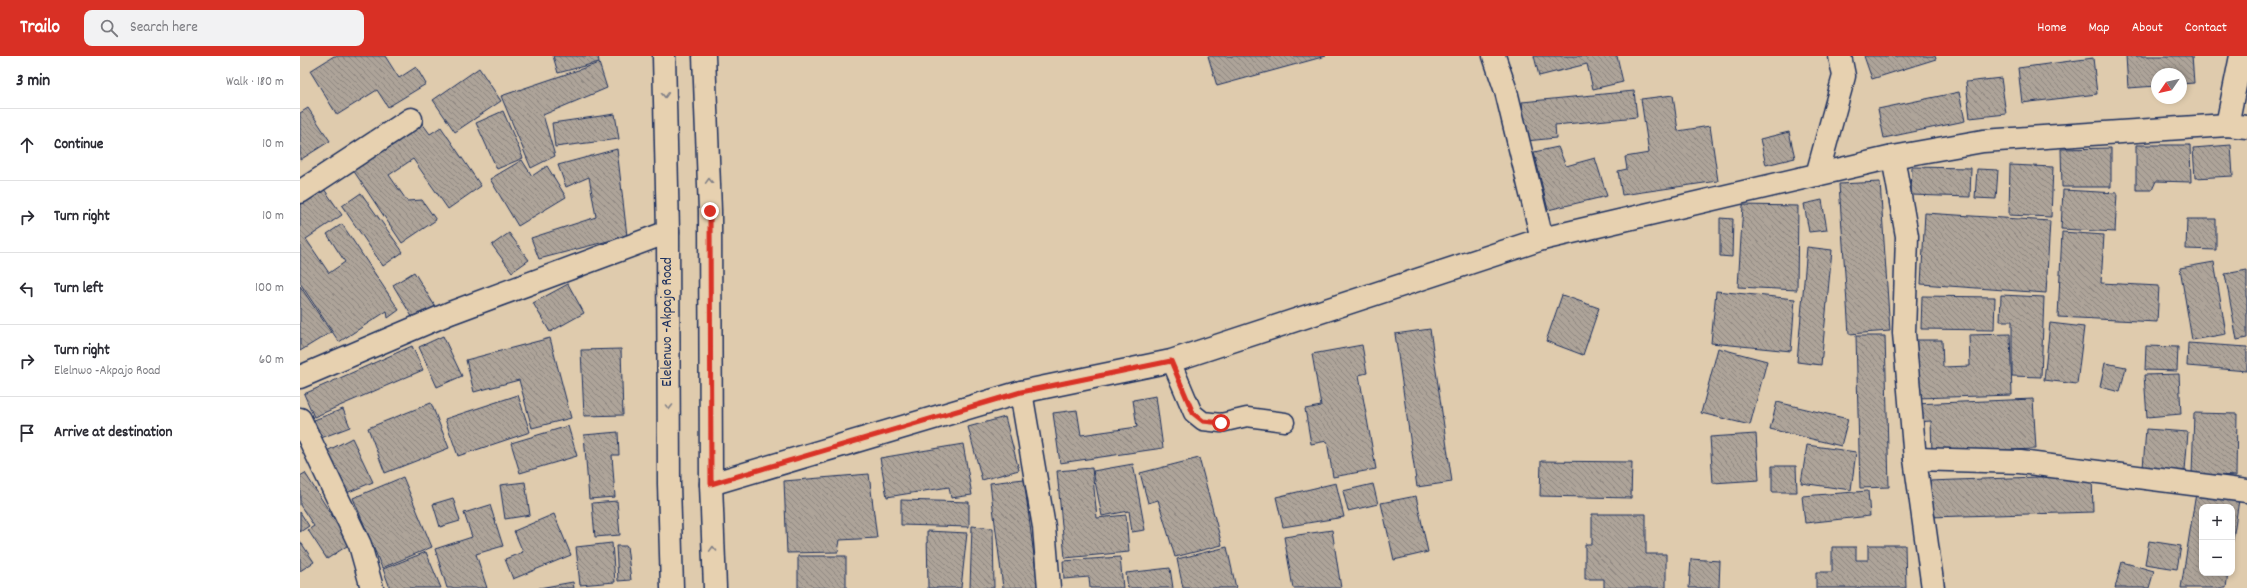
<!DOCTYPE html>
<html lang="en">
<head>
<meta charset="utf-8">
<style>
  :root { --surface:#fff; --page:#f2f2f3; --text:#2b2b33; --muted:#7c7c81; --line:#e1e1e2; --accent:#d93025 }
  body { margin:0; font-family:Dekko,sans-serif; background:var(--page); color:var(--text) }
  .controls { position:absolute; right:12px; bottom:12px; display:grid; overflow:hidden; border-radius:8px; box-shadow:0 2px 6px #0003 }
  .controls button { width:36px; height:36px; display:grid; place-items:center; padding:0; border:0; border-bottom:1px solid var(--line); background:var(--surface); color:var(--text); font:20px sans-serif }
  .compass { position:absolute; left:1851px; top:12px; width:36px; height:36px; border-radius:50%; background:var(--surface); box-shadow:0 2px 6px #0003; rotate:236deg }
  .stop { position:absolute; width:12px; height:12px; margin:-9px; border:3px solid #d93025; border-radius:50%; background:#fff }
  .stop.end { background:#d93025; border-color:#fff; box-shadow:0 1px 4px #0008 }
  .list { margin:0; padding:0; list-style:none }
  h2 { display:flex; justify-content:space-between; align-items:center; height:52px; margin:0; padding:0 16px; font-size:17px }
  h2 small { font-size:13px; font-weight:400; color:var(--muted) }
  .list li { display:grid; grid-template-columns:26px 1fr auto; gap:12px; align-items:center; box-sizing:border-box; height:72px; padding:0 16px; border-top:1px solid var(--line) }
  .list b { display:block; font-size:15px; white-space:nowrap }
  .list p { margin:0; font-size:13px; white-space:nowrap; color:var(--muted) }
  .list em { font-size:13px; font-style:normal; color:var(--muted) }
  .icon { flex:none; width:22px; height:22px; fill:none; stroke:currentColor; stroke-width:2; stroke-linecap:round; stroke-linejoin:round }
  .map { position:relative; flex:none; width:1947px; height:532px; overflow:hidden }
  header { display:flex; align-items:center; gap:24px; box-sizing:border-box; height:56px; padding:0 20px; background:var(--accent); color:#fff }
  header strong { font-size:19px }
  nav { display:flex; gap:22px; margin-inline-start:auto; font-size:14px }
  .search { width:280px; height:36px; background:var(--page); display:flex; align-items:center; gap:10px; box-sizing:border-box; padding:0 14px; border-radius:8px; color:var(--muted); font-size:15px }
  main { display:flex }
  aside { flex:1; background:var(--surface) }
  .map>svg:first-child { display:block }
</style>
</head>
<body>
<header>
<strong>Trailo</strong>
<div class="search"><svg class="icon" aria-label="search" viewBox="0 0 24 24"><circle cx="10" cy="10" r="6"/><path d="M15 15l6 6"/></svg>Search here</div>
<nav><a>Home</a><a>Map</a><a>About</a><a>Contact</a></nav>
</header>
<main>
<aside>
<h2>3 min<small>Walk · 180 m</small></h2>
<ul class="list">
<li><svg class="icon" aria-label="ahead" viewBox="0 0 24 24"><path d="M12 20V5M6 11l6-6 6 6"/></svg><div><b>Continue</b></div><em>10 m</em></li>
<li><svg class="icon" aria-label="right" viewBox="0 0 24 24"><path d="M7 20v-9h11M14 6l5 5-5 5"/></svg><div><b>Turn right</b></div><em>10 m</em></li>
<li><svg class="icon" aria-label="left" viewBox="0 0 24 24"><path d="M17 20v-9H6M10 6l-5 5 5 5"/></svg><div><b>Turn left</b></div><em>100 m</em></li>
<li><svg class="icon" aria-label="right" viewBox="0 0 24 24"><path d="M7 20v-9h11M14 6l5 5-5 5"/></svg><div><b>Turn right</b><p>Elelnwo -Akpajo Road</p></div><em>60 m</em></li>
<li><svg class="icon" aria-label="arrive" viewBox="0 0 24 24"><path d="M6 21V4h12l-3 4 3 4H6"/></svg><div><b>Arrive at destination</b></div></li>
</ul>
</aside>
<div class="map">
<svg width="1947" height="532" viewBox="0 0 1947 532">
  <defs>
    <pattern id="building-back-hatch" width="6" height="6" patternUnits="userSpaceOnUse"><rect width="6" height="6" fill="#aea499"/><path d="M-1 5l2 2M0 0l6 6M5-1l2 2" fill="none" stroke="#8d8680"/></pattern>
  </defs>
  <rect width="100%" height="100%" fill="#dfcbad"/>
  <filter id="ink" filterUnits="userSpaceOnUse"><feTurbulence type="fractalNoise" baseFrequency=".025" numOctaves="2"/><feDisplacementMap in="SourceGraphic" scale="8" xChannelSelector="R" yChannelSelector="G"/><feConvolveMatrix kernelMatrix="1 2 1 2 8 2 1 2 1" color-interpolation-filters="sRGB"/></filter>
  <g filter="url(#ink)">
    <g fill="url(#building-back-hatch)" stroke="#1b2f5e">
      <polygon points="34,0 85,0 99,22 116,11 126,28 88,51 77,34 37,59 10,15"/>
      <polygon points="253,0 298,0 299,6 258,17"/>
      <polygon points="908,0 1026,0 917,30"/>
      <polygon points="1234,0 1317,0 1323,26 1293,33 1287,8 1239,20"/>
      <polygon points="1564,0 1635,0 1636,3 1572,23"/>
      <polygon points="1826,0 1892,0 1894,27 1881,28 1881,18 1857,18 1857,30 1828,32"/>
      <polygon points="1793,2 1797,38 1722,47 1718,12"/>
      <polygon points="299,7 307,32 243,59 255,100 231,112 201,40"/>
      <polygon points="179,12 201,45 155,76 133,44"/>
      <polygon points="1701,22 1706,58 1670,62 1666,26"/>
      <polygon points="1334,35 1337,61 1255,69 1256,82 1226,85 1222,46"/>
      <polygon points="1659,36 1665,65 1584,82 1578,53"/>
      <polygon points="1373,39 1378,75 1410,70 1418,125 1322,139 1318,115 1327,113 1325,101 1349,97 1341,43"/>
      <polygon points="8,52 30,85 0,104 0,57"/>
      <polygon points="203,55 223,102 197,113 176,67"/>
      <polygon points="315,58 319,83 255,91 252,67"/>
      <polygon points="119,63 130,78 141,71 181,130 148,153 113,103 89,119 107,145 122,144 136,164 102,187 51,111"/>
      <polygon points="1489,76 1495,102 1466,109 1460,83"/>
      <polygon points="1836,89 1890,89 1891,126 1856,125 1852,134 1836,134"/>
      <polygon points="1931,89 1933,120 1895,122 1893,92"/>
      <polygon points="1258,91 1266,110 1295,102 1307,140 1248,154 1234,96"/>
      <polygon points="1811,92 1811,131 1762,131 1761,93"/>
      <polygon points="317,93 327,180 239,203 231,182 296,161 289,121 266,131 258,109"/>
      <polygon points="222,104 232,120 247,110 266,141 218,170 190,123"/>
      <polygon points="1710,109 1753,111 1751,161 1709,159"/>
      <polygon points="1612,111 1671,112 1670,141 1611,139"/>
      <polygon points="1677,113 1698,114 1696,143 1675,142"/>
      <polygon points="1580,126 1590,275 1549,278 1539,128"/>
      <polygon points="24,133 42,159 6,183 29,217 45,206 27,178 42,168 99,254 88,262 87,255 39,286 0,227 0,149"/>
      <polygon points="1763,134 1817,137 1815,176 1761,173"/>
      <polygon points="61,137 103,196 83,210 42,150"/>
      <polygon points="1522,144 1527,174 1509,176 1504,148"/>
      <polygon points="1443,149 1498,150 1497,234 1438,231"/>
      <polygon points="1625,157 1750,165 1746,237 1621,228"/>
      <polygon points="1420,162 1433,163 1432,201 1420,200"/>
      <polygon points="1887,163 1916,163 1916,194 1886,193"/>
      <polygon points="1762,176 1804,179 1801,227 1859,230 1857,266 1758,261"/>
      <polygon points="209,177 229,204 212,216 192,189"/>
      <polygon points="1507,191 1532,194 1521,309 1497,306"/>
      <polygon points="1914,206 1926,278 1892,284 1880,212"/>
      <polygon points="1947,214 1947,282 1937,284 1925,218"/>
      <polygon points="114,216 138,255 117,269 93,229"/>
      <polygon points="268,228 284,257 250,276 233,247"/>
      <polygon points="0,230 31,276 0,295"/>
      <polygon points="1416,235 1495,243 1491,295 1411,287"/>
      <polygon points="1262,239 1299,252 1283,299 1246,285"/>
      <polygon points="1701,239 1744,241 1741,321 1712,320 1712,265 1700,265"/>
      <polygon points="1622,240 1695,241 1694,274 1621,273"/>
      <polygon points="1750,267 1784,271 1777,328 1744,324"/>
      <polygon points="1130,273 1152,426 1117,431 1095,278"/>
      <polygon points="1710,278 1712,339 1617,342 1615,284 1642,284 1643,311 1670,310 1669,279"/>
      <polygon points="143,280 162,320 137,331 119,291"/>
      <polygon points="1556,280 1585,280 1589,431 1560,432"/>
      <polygon points="250,282 271,362 232,372 219,324 174,336 166,304"/>
      <polygon points="1888,287 1947,291 1947,315 1887,310"/>
      <polygon points="1062,289 1067,317 1059,319 1076,413 1033,421 1027,385 1011,388 1005,353 1021,350 1012,298"/>
      <polygon points="112,290 123,314 14,361 4,338"/>
      <polygon points="1846,290 1878,291 1877,315 1845,314"/>
      <polygon points="1418,292 1467,305 1450,369 1401,357"/>
      <polygon points="321,293 323,359 284,360 281,294"/>
      <polygon points="1805,307 1826,311 1820,336 1800,331"/>
      <polygon points="1879,318 1881,358 1847,361 1844,319"/>
      <polygon points="218,339 230,376 158,400 145,363"/>
      <polygon points="856,340 863,392 760,407 753,357 777,354 781,379 837,371 833,344"/>
      <polygon points="1733,343 1736,393 1632,397 1631,365 1615,366 1614,348"/>
      <polygon points="1477,346 1548,363 1541,390 1470,373"/>
      <polygon points="131,347 149,392 85,417 68,372"/>
      <polygon points="43,353 50,371 21,382 14,364"/>
      <polygon points="1894,357 1937,358 1936,420 1892,418"/>
      <polygon points="705,361 719,414 682,424 668,371"/>
      <polygon points="268,370 277,400 220,417 211,387"/>
      <polygon points="1846,373 1888,376 1885,415 1843,412"/>
      <polygon points="318,376 319,399 312,399 315,441 289,443 284,379"/>
      <polygon points="1456,378 1459,424 1413,427 1410,381"/>
      <polygon points="52,382 73,426 44,438 23,397"/>
      <polygon points="663,388 672,439 651,442 649,431 587,441 580,402"/>
      <polygon points="1507,389 1556,396 1551,434 1501,427"/>
      <polygon points="899,402 922,489 875,501 858,444 848,447 840,417"/>
      <polygon points="1241,405 1332,406 1331,442 1240,440"/>
      <polygon points="833,408 845,474 832,476 829,455 802,460 793,415"/>
      <polygon points="1472,410 1496,410 1497,436 1472,436"/>
      <polygon points="792,412 797,462 826,459 829,496 765,502 757,415"/>
      <polygon points="5,417 50,488 27,503 8,474 14,470 0,449 0,420"/>
      <polygon points="569,418 577,482 540,484 538,496 487,497 484,425"/>
      <polygon points="1792,419 1793,456 1630,461 1629,425"/>
      <polygon points="103,421 132,491 82,512 53,442"/>
      <polygon points="724,423 738,531 703,532 690,427"/>
      <polygon points="225,426 230,459 205,463 200,429"/>
      <polygon points="1036,427 1044,461 983,471 976,441"/>
      <polygon points="1073,428 1078,448 1048,455 1043,435"/>
      <polygon points="1568,435 1570,460 1505,467 1502,440"/>
      <polygon points="1896,437 1939,444 1932,490 1932,451 1902,451 1902,517 1928,517 1926,532 1881,532"/>
      <polygon points="1116,440 1128,496 1094,504 1081,447"/>
      <polygon points="153,442 160,465 140,471 133,448"/>
      <polygon points="601,444 669,446 669,471 601,469"/>
      <polygon points="317,445 320,479 295,481 292,447"/>
      <polygon points="190,449 203,490 176,498 187,532 147,532 135,493 172,481 164,457"/>
      <polygon points="0,456 9,470 0,476"/>
      <polygon points="254,458 271,499 213,523 205,503 223,496 214,475"/>
      <polygon points="1292,458 1346,458 1346,498 1366,498 1366,532 1304,532 1304,523 1285,523 1285,488 1292,488"/>
      <polygon points="672,470 693,472 694,532 670,532"/>
      <polygon points="1032,474 1041,532 993,532 984,481"/>
      <polygon points="627,475 667,477 661,532 628,532"/>
      <polygon points="0,485 14,506 0,515"/>
      <polygon points="1849,485 1881,490 1877,513 1845,508"/>
      <polygon points="312,487 315,526 280,529 276,491"/>
      <polygon points="1568,489 1605,489 1606,532 1516,532 1516,516 1532,516 1532,491 1556,491 1556,504 1568,504"/>
      <polygon points="316,490 327,490 331,524 318,525"/>
      <polygon points="927,491 936,532 883,532 877,503"/>
      <polygon points="126,496 141,532 90,532 83,513"/>
      <rect x="498" y="500" width="48" height="32"/>
      <polygon points="820,501 823,532 790,532 789,521 764,523 763,505"/>
      <polygon points="1391,503 1420,505 1419,532 1389,532"/>
      <polygon points="1822,506 1854,515 1849,532 1815,532"/>
      <polygon points="870,512 873,532 828,532 826,517"/>
      <polygon points="273,526 274,532 239,532"/>
    </g>
    <g fill="none" stroke-linecap="round" stroke-linejoin="round">
      <defs>
        <polyline id="service" points="871,305 893,357 903,365 921,367 947,361 985,366"/>
        <g id="minor">
          <polyline points="1194,0 1206,35 1242,183"/>
          <polyline points="1927,69 1941,0"/>
          <polyline points="1593,101 1607,180 1604,277 1615,403 1633,532"/>
          <polyline points="1517,119 1544,20 1540,0"/>
          <polyline points="0,136 111,63"/>
          <polyline points="0,321 150,257 368,176"/>
          <polyline points="721,336 744,471 749,532"/>
          <polyline points="0,363 60,489 72,532"/>
          <polyline points="1615,403 1720,406 1947,435"/>
          <polyline points="411,428 721,336 871,305 1242,183 1593,101 1683,85 1927,69 1947,71"/>
        </g>
        <g id="secondary">
          <polyline points="364,0 368,176 369,428 372,532"/>
          <polyline points="404,0 410,155 411,428 415,532"/>
        </g>
      </defs>
      <use href="#service" stroke="#1b2f5e" stroke-width="21"/>
      <use href="#minor" stroke="#1b2f5e" stroke-width="25"/>
      <use href="#secondary" stroke="#1b2f5e" stroke-width="25"/>
      <use href="#service" stroke="#e7d1b0" stroke-width="18"/>
      <use href="#minor" stroke="#e7d1b0" stroke-width="22"/>
      <use href="#secondary" stroke="#e7d1b0" stroke-width="22"/>
    </g>
    <defs><path id="oneway-chevron" d="M-2-3.5L2.5 0L-2 3.5" fill="none" stroke-width="1.6" stroke-linecap="round" stroke-linejoin="round"/></defs>
    <g stroke="#818087">
      <use href="#oneway-chevron" transform="translate(365 39) rotate(88)"/>
      <use href="#oneway-chevron" transform="translate(409 125) rotate(-92)"/>
      <use href="#oneway-chevron" transform="translate(369 351) rotate(90)"/>
      <use href="#oneway-chevron" transform="translate(413 493) rotate(-92)"/>
    </g>
  </g>
  <g fill="none" stroke-linecap="round" stroke-linejoin="round" filter="url(#ink)">
    <polyline stroke="#d93025" stroke-width="5" points="410,155 411,428 721,336 871,305 893,357 903,365 921,367"/>
  </g>
  <g text-anchor="middle" dominant-baseline="central" stroke-width="3" stroke-linejoin="round" paint-order="stroke">
    <g font-size="15" fill="#1b2f5e" stroke="#e7d1b0">
      <text transform="translate(368 266) rotate(-90)">Elelenwo -Akpajo Road</text>
    </g>
  </g>
</svg>
<div class="controls">
<button>+</button>
<button>−</button>
</div>
<svg class="compass" viewBox="-18 -18 36 36"><path d="M0-13l5 13h-10z" fill="#e53935"/><path d="M0 13l5-13h-10z" fill="#7c7c81"/></svg>
<div class="stop" style="left:921px;top:367px"></div>
<div class="stop end" style="left:410px;top:155px"></div>
</div>
</main>
</body>
</html>
